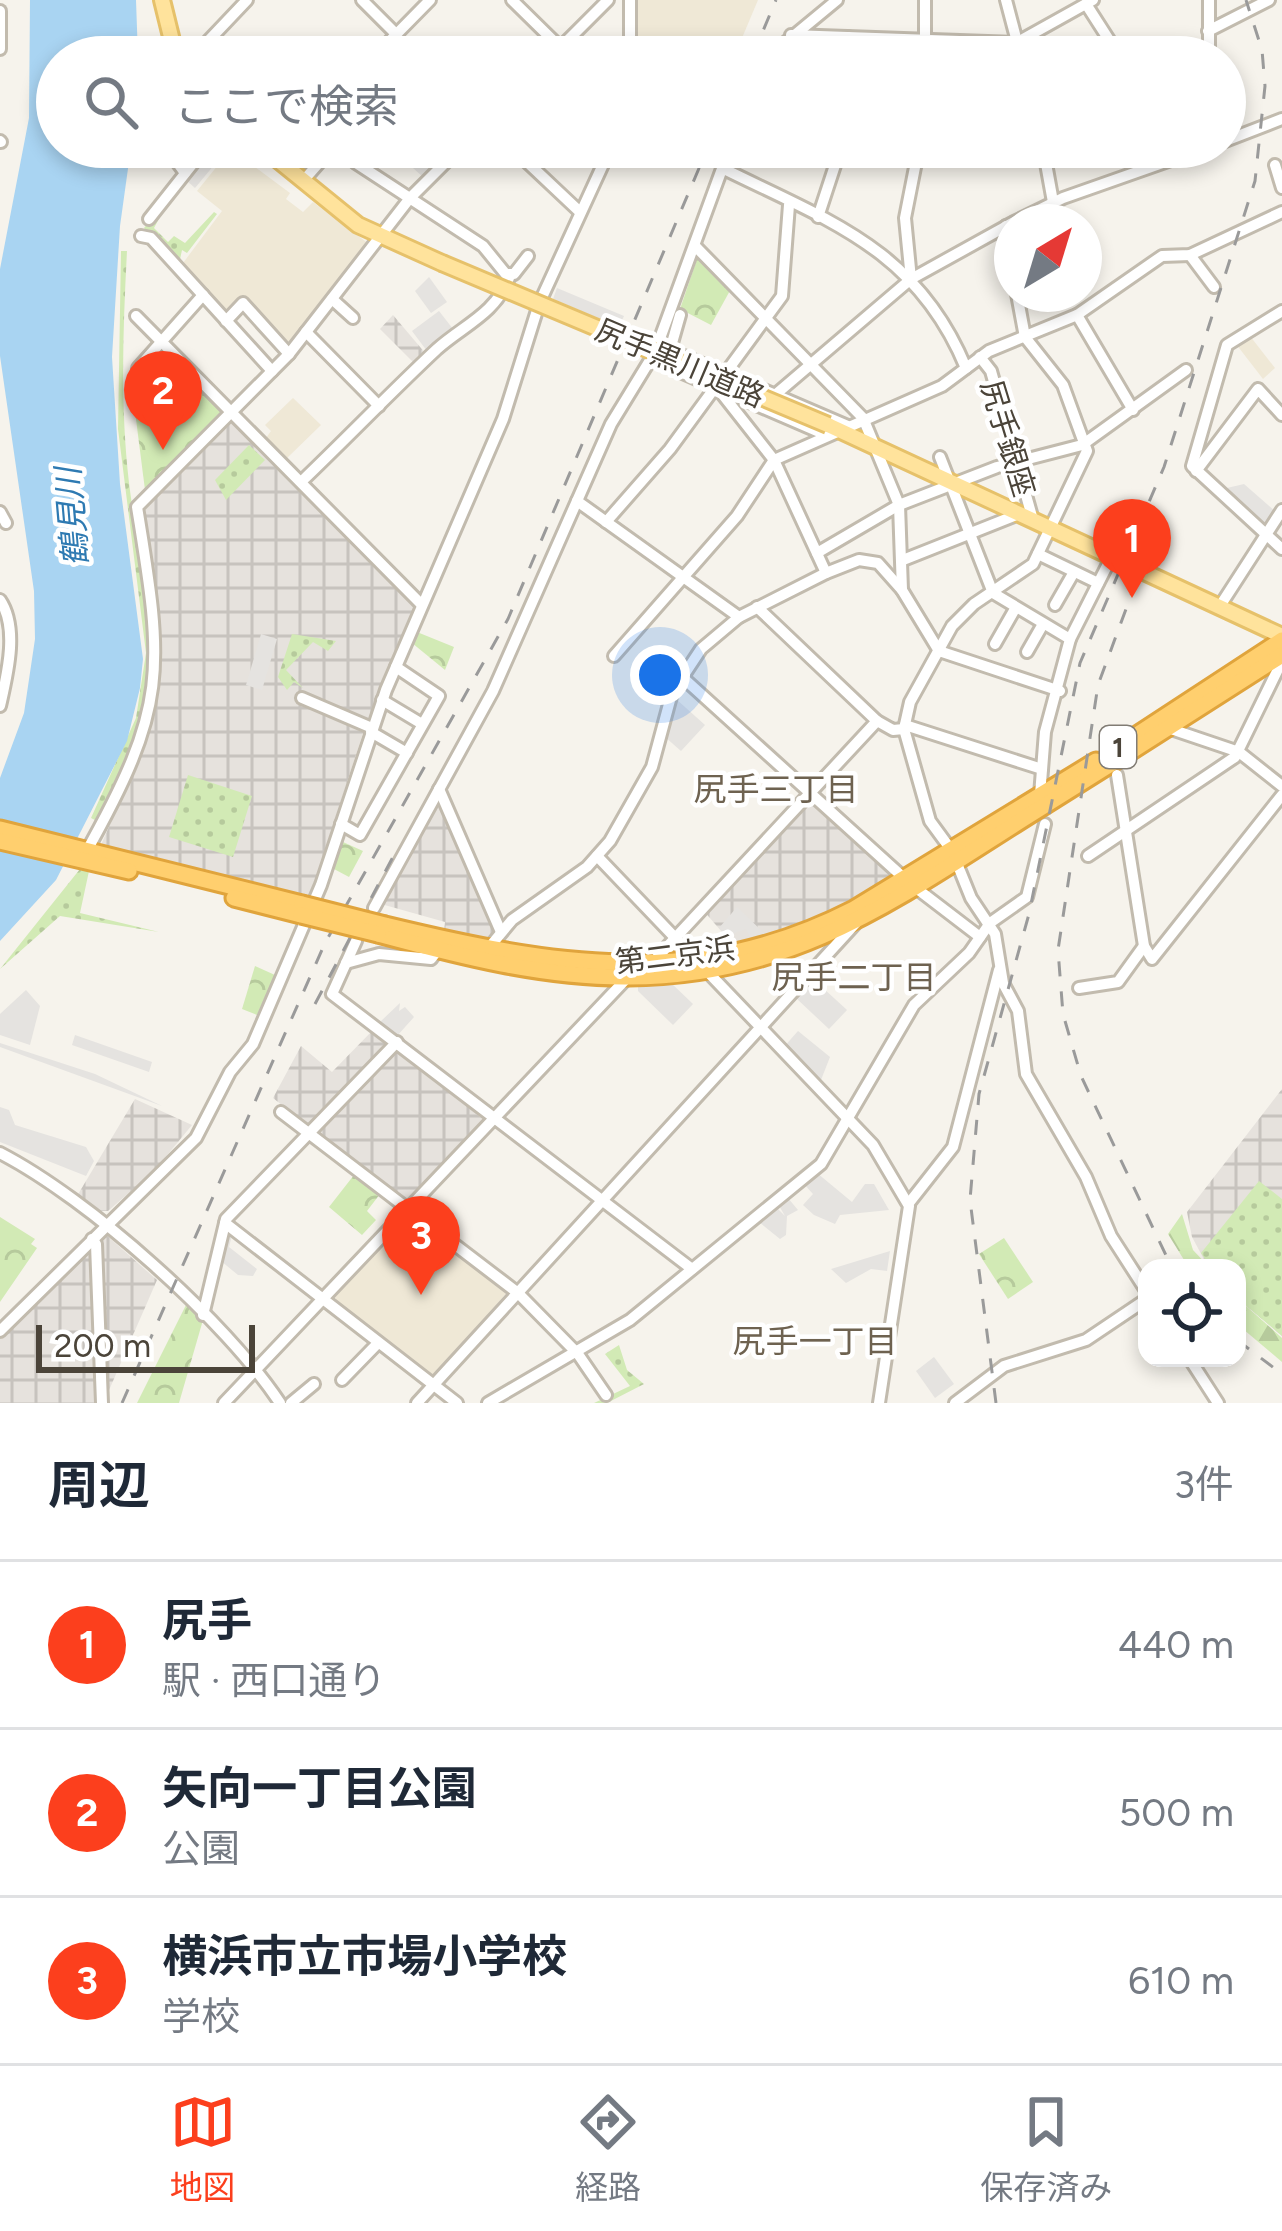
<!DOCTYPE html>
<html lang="ja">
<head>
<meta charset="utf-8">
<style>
  :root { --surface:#fff; --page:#f2f2f3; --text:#1f2937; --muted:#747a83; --line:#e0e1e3; --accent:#fc3f1d }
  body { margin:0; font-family:Figtree,"Noto Sans JP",sans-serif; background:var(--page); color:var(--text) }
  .controls { position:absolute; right:36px; bottom:36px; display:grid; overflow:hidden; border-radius:24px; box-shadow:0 6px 18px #0003 }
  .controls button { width:108px; height:108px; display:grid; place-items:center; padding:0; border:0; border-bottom:3px solid var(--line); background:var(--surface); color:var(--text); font:60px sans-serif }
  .compass { position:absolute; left:994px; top:204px; width:108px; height:108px; border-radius:50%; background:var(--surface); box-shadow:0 6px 18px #0003; rotate:38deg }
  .scale { position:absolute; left:36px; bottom:30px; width:219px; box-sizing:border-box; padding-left:12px; border:6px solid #4b4439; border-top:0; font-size:33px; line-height:42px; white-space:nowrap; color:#4b4439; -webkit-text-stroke:9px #fff; paint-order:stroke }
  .you { position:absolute; left:660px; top:675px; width:42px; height:42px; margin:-30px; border:9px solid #fff; border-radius:50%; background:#1a73e8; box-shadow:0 0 0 18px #1a73e833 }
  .badge { display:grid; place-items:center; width:78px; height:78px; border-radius:50%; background:var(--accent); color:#fff; font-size:39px; font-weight:700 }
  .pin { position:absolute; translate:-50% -99px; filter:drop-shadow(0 3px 6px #0008) }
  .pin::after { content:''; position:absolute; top:63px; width:42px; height:36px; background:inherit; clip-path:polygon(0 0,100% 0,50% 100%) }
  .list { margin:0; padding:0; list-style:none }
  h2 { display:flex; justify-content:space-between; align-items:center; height:156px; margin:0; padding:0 48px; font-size:51px }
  h2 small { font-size:39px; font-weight:400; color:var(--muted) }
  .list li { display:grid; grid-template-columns:78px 1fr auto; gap:36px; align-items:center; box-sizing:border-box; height:168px; padding:0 48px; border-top:3px solid var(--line) }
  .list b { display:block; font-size:45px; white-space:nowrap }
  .list p { margin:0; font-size:39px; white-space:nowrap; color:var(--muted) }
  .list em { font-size:39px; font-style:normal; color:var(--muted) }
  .icon { flex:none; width:66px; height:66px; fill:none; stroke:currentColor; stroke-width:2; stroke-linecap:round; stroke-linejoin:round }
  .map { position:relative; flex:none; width:1282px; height:1403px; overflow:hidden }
  .search { position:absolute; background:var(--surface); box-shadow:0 6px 18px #0003; left:36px; right:36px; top:36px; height:132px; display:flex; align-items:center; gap:30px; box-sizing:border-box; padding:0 42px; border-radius:66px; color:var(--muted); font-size:45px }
  .sheet { height:660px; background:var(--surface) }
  nav { display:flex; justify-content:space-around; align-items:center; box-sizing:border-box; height:168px; border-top:3px solid var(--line); background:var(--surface); font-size:33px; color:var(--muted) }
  nav a { display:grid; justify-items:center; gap:6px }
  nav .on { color:var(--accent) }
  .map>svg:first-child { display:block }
</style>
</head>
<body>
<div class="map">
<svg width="1282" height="1403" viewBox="0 0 1282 1403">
  <defs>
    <pattern id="industrial-grid" width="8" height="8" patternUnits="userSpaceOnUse" patternTransform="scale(3)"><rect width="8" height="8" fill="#e6e2dd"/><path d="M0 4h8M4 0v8" fill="none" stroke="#c7c3be"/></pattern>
    <pattern id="grass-dots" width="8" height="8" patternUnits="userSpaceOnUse" patternTransform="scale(3)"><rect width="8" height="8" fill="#d2eab5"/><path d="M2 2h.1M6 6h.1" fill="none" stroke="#b6ca9c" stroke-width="1.8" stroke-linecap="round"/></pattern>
    <pattern id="forest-firs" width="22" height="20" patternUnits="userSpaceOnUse" patternTransform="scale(3)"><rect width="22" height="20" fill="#d2eab5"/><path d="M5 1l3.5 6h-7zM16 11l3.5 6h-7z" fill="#b6ca9c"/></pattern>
    <pattern id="park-crowns" width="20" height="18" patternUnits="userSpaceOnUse" patternTransform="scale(3)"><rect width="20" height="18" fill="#d2eab5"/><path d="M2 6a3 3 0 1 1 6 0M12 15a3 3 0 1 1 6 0" fill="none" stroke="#b6ca9c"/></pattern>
  </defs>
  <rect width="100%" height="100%" fill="#f6f3ec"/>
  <g fill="url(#industrial-grid)">
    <polygon points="289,147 331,147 307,174 285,155"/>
    <polygon points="393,315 426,354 415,364 380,329"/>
    <polygon points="234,414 416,604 365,727 310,896 100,847 142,752 157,695 160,635 143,507"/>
    <polygon points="812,797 896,873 853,903 734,946 703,910"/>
    <polygon points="437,803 495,935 488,942 444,931 445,922 381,904"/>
    <polygon points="373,1030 391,1045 311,1128 273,1098 301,1046 332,1072"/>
    <polygon points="397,1048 486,1122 408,1205 316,1133"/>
    <polygon points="1282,1089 1282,1336 1237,1298 1237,1268 1206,1263 1192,1237 1187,1212"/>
    <polygon points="135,1099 192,1125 154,1171 108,1211 98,1211 77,1196"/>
    <polygon points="104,1233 157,1280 106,1397 99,1239"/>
    <polygon points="90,1247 95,1403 0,1403 0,1339"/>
  </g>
  <g fill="#efe8d6">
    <polygon points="637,0 758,0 734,57 638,57"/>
    <polygon points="850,42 973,46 974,57 850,57"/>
    <polygon points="231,149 290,193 286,199 303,212 313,202 369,244 291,345 247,298 226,316 180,267 222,211 197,191"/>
    <polygon points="1250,336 1275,368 1263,379 1236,344"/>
    <polygon points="293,398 321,425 286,459 266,438 271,431 265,425"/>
    <polygon points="409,1213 508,1291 436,1377 339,1306 334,1295"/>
  </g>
  <g fill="url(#grass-dots)">
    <polygon points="174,191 154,228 168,242 174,236 185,243 214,212 217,214 187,253 182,250 179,264 144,228"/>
    <path d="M121 251H127C123 329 120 405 129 483 148 631 176 680 97 821L91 818 136 718 146 653 118 429Z"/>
    <polygon points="249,445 265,460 226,500 215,480"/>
    <polygon points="292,634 336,641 328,651 313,642 286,670 303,688 294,682 287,690 278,677"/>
    <polygon points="188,775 252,796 233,857 169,837"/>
    <polygon points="80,869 89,871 80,913 159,932 60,916 0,969"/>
    <polygon points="1259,1181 1282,1199 1282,1336 1237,1298 1237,1268 1211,1268 1201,1253"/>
    <polygon points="619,1345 627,1370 644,1384 607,1403 594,1403 630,1386 605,1354"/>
  </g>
  <g fill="url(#forest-firs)">
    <polygon points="1182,1214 1193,1250 1210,1268 1189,1268 1168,1234"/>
    <polygon points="1237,1298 1282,1338 1282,1362 1237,1324"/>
  </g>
  <g fill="url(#park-crowns)">
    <polygon points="698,256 732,287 711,325 680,309"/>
    <polygon points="162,347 226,411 145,490 131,380"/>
    <polygon points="417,632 454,647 445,670 412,643"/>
    <polygon points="343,842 363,851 349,877 334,869"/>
    <polygon points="255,966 275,975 257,1015 242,1009"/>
    <polygon points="354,1175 380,1194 367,1211 376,1220 362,1235 329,1207"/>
    <polygon points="0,1217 35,1239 31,1244 37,1248 0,1302"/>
    <polygon points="1004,1238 1033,1282 1008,1299 979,1254"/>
    <polygon points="186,1305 203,1320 179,1403 137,1403"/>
  </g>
  <g fill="#e5e3e0">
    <polygon points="210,147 229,147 195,188 185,179"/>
    <polygon points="393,147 434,147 443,157 423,177 413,168 424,165 421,154 408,155 404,163"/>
    <polygon points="429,277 447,302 431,313 415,291"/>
    <polygon points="557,288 624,316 619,327 553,299"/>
    <polygon points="439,311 453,329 427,351 412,331"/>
    <polygon points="1244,484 1276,512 1267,525 1227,488"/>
    <polygon points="261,634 277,639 262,690 246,685"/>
    <polygon points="676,699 705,725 681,751 664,736"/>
    <polygon points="737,907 765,934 751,939 746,929 726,936 719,928"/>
    <polygon points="812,978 847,1010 829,1029 796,998"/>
    <polygon points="670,982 693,1004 673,1025 638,991 638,984"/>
    <polygon points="26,990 40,1006 30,1045 0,1035 0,1014"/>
    <polygon points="400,1003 399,1011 405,1007 414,1017 397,1036 380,1022"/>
    <polygon points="798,1031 830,1057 819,1085 783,1048"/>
    <polygon points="75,1035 152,1062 149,1072 72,1045"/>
    <polygon points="0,1043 95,1074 162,1106 0,1047"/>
    <polygon points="0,1107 9,1110 15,1125 86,1147 94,1161 86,1176 0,1142"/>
    <polygon points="817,1173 852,1202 865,1184 874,1184 889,1210 840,1215 835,1224 814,1215 803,1205 813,1194 804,1184"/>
    <polygon points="788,1198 798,1210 787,1216 786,1235 780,1239 759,1222 778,1209 785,1216 778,1204"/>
    <polygon points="228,1230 233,1231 229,1247 257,1269 253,1276 238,1275 221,1261"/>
    <polygon points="890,1251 887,1271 871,1269 846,1283 831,1269"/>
    <polygon points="934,1357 954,1384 935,1398 916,1371"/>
  </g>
  <polygon fill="#a9d4f2" points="30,0 136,0 138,57 57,57 57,147 131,147 120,226 112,357 120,484 143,659 140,688 127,741 56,880 0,941 0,778 24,713 35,639 34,591 0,356 0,269 29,118"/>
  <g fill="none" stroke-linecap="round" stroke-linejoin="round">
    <defs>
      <g id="minor">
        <polyline points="362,0 396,34"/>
        <polyline points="512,0 570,57"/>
        <polyline points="925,0 925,39"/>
        <polyline points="1006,0 1021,57"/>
        <polyline points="1209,0 1209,57"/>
        <polyline points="1086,4 1120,57"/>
        <polyline points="0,11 0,49"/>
        <polyline points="1208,31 1269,0"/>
        <polyline points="791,35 1016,43 1093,0"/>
        <polyline points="201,47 217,57"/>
        <polyline points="193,57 247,0"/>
        <polyline points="374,57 430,0"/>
        <polyline points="551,57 608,0"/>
        <polyline points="630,57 630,0"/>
        <polyline points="768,57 837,0"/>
        <polyline points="847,57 848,37"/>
        <polyline points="0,141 1,142"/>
        <polyline points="1225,141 1282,119"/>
        <polyline points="166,147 185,173"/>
        <polyline points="511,147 580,212"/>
        <polyline points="1043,147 1053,202"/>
        <polyline points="1275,165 1282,188"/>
        <path d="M722 168C829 221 917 249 966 368"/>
        <polyline points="303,181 333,147"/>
        <polyline points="818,217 841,147"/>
        <polyline points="149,219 206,147"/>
        <polyline points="1014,222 1063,198 1208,147"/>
        <polyline points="1006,226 1012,262"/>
        <polyline points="141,236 151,238 272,371"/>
        <polyline points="695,246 863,418 899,505 902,590 939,651 1060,691"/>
        <polyline points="1190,255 1214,287"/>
        <polyline points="507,274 514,274 528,256"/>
        <polyline points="911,279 905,218 919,147"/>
        <polyline points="1017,294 1025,337 1063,385 1087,451 1033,564 974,604 952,626 910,702 904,729 930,821 952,851 971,898 995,934 1003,983 1018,1011 1026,1074 1086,1177 1111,1236 1147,1292"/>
        <polyline points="332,299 353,318"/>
        <polyline points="1282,311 1227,345 1192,466 1282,549"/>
        <polyline points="680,315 670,350 848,426"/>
        <polyline points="1077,315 1133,410"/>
        <polyline points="136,316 422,605"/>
        <polyline points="226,321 243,303 289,354"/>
        <polyline points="306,332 379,406"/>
        <polyline points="980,357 991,371 1033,520"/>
        <polyline points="664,365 826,435"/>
        <polyline points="138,368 203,295"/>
        <polyline points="719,390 774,460 826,573"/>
        <polyline points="762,406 911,279 1012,223"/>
        <polyline points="940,457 993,593 1070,639 1045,732 1040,795"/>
        <polyline points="1196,471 1258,389 1282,415"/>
        <path d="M302 481C347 438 391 392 437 349 464 325 495 314 509 278L483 246 356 163 340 147"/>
        <polyline points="577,501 739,617"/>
        <polyline points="0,512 6,523"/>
        <polyline points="606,522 670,449 782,296 789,205"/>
        <polyline points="817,553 899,505 997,467 1082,445 1186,370"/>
        <polyline points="1038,554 1098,583"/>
        <polyline points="903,560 1019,514"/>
        <path d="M0 600C19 628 7 675 0 706"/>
        <polyline points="1055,605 1074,572"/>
        <polyline points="1220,606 1282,510"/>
        <polyline points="757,607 877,721 893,730 904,729"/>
        <polyline points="1070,639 1112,556"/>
        <polyline points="995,644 1015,609"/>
        <polyline points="1027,652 1043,624"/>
        <polyline points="614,656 737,516 774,460 942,386 989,351 1077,315 1162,256 1190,255 1282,212"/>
        <polyline points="681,676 905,879"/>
        <polyline points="302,698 372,728"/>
        <polyline points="382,700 422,724"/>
        <polyline points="905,725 1042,769"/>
        <polyline points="1168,728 1239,752 1282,786"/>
        <polyline points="371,732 407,753"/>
        <polyline points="1117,775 1144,946 1152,959 1282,795"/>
        <polyline points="439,789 501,932"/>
        <polyline points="341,824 360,835 439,696 396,667"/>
        <path d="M85 854C168 706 164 671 137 507L289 354 410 198 461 147"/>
        <polyline points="597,856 873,1145 909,1206 879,1403"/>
        <polyline points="1088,856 1235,757 1282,661"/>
        <polyline points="916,888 980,937"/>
        <polyline points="374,908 493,691 611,424 655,352 730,147"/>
        <polyline points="356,941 332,994 692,1269"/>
        <polyline points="487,950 512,920 587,867 610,841 652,767 672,693 701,649 739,617 826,573 859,560 878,563 902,590"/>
        <polyline points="346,963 379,954 431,959 438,950"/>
        <polyline points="652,963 877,721"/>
        <polyline points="1079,988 1118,982 1144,946"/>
        <polyline points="281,1112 518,1293 578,1354 606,1395"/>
        <path d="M0 1153C89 1199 225 1320 280 1403"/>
        <polyline points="909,1203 953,1147 999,970"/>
        <polyline points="225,1223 457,1403"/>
        <polyline points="92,1239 96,1244 102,1403"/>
        <polyline points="203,1315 226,1219 397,1042"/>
        <polyline points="0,1331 196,1138 230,1072 253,1044 321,885 386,690 503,419 539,304 611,147"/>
        <polyline points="1189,1358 1218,1403"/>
        <polyline points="342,1380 378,1343"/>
        <polyline points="224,1403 628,977"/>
        <polyline points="291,1403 314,1384"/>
        <polyline points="417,1403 856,923"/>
        <polyline points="488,1403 630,1320 821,1164 914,1005 969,953 990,923 1027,897 1045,824"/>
        <polyline points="955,1403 1004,1366 1086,1340 1147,1299"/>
      </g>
      <g id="major">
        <polyline points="162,0 176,57"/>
        <polyline points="262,147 358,225 442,263"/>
        <polyline points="828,425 1282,636"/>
      </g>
      <g id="highway">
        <polyline points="1126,742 1282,640"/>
        <polyline points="0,829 302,904"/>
        <polyline points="0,841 129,871"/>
        <polyline points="234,898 301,915"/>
        <path d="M385 925C551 965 694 991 854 909L1096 761"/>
        <path d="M378 934C460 956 544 978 629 977 794 976 895 900 1028 816 1113 763 1198 709 1282 655"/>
      </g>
    </defs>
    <use href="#minor" stroke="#c2bbae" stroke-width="16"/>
    <use href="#major" stroke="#e6c16a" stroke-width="20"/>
    <use href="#highway" stroke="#e0a43c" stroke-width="21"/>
    <use href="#minor" stroke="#fff" stroke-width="10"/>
    <use href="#major" stroke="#ffe39c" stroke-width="14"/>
    <use href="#highway" stroke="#ffcf6e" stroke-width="15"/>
    <g stroke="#9a9a9a" stroke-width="3" stroke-dasharray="15 15" stroke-linecap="butt">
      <polyline points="752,57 776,0"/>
      <polyline points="1157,525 1098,685 1058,950 1063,1014 1081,1076 1172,1268"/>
      <polyline points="315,1004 394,855"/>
      <polyline points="1237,1340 1282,1374"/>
      <polyline points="122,1403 325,943 508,619 708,147"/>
      <polyline points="996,1403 970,1200 979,1094 1029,914 1080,663 1164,467 1255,181 1265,86 1262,50 1246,0"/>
    </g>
    <defs>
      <polyline id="major-bridge" points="442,263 828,425"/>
      <g id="highway-bridge">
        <polyline points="302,904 385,925"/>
        <polyline points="301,915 378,934"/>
      </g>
    </defs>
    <use href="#major-bridge" stroke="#e6c16a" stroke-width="20" stroke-linecap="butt"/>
    <use href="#highway-bridge" stroke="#e0a43c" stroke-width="21" stroke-linecap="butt"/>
    <use href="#major-bridge" stroke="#ffe39c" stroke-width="14"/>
    <use href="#highway-bridge" stroke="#ffcf6e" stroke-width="15"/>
  </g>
  <g text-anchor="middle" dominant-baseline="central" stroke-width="9" stroke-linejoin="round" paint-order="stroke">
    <rect fill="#fff" stroke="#817c74" stroke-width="3" x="1100" y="726" width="36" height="42" rx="9"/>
    <g font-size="27" font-weight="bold" fill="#4b4439">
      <text x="1118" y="747">1</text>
    </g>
    <g font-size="30" fill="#4b4439" stroke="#fff">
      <text transform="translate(680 363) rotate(23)">尻手黒川道路</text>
      <text transform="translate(1008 438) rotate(73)">尻手銀座</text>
      <text transform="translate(675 955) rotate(-7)">第二京浜</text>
    </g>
    <g font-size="33" font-style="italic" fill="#2e7ab2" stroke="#fff">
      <text transform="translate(72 517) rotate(-95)">鶴見川</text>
    </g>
    <g font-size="33" fill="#6e6250" stroke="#fff">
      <text x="776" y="789">尻手三丁目</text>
      <text x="854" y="977">尻手二丁目</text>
      <text x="815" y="1341">尻手一丁目</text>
    </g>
  </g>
</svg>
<div class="controls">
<button><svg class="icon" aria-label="locate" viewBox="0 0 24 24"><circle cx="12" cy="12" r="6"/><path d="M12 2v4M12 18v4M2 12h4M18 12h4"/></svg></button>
</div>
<svg class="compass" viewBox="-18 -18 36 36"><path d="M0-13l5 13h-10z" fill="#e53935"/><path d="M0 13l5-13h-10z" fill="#747a83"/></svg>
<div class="scale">200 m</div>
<div class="you"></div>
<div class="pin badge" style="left:1132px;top:598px">1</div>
<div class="pin badge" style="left:163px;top:450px">2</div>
<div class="pin badge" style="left:421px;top:1295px">3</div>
<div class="search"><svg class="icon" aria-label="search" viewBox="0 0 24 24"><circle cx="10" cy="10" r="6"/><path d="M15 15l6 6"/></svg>ここで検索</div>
</div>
<section class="sheet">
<h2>周辺<small>3件</small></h2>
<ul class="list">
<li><span class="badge">1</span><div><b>尻手</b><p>駅 · 西口通り</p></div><em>440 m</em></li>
<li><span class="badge">2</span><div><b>矢向一丁目公園</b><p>公園</p></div><em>500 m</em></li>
<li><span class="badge">3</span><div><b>横浜市立市場小学校</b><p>学校</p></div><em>610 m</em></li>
</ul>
</section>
<nav>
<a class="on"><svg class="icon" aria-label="map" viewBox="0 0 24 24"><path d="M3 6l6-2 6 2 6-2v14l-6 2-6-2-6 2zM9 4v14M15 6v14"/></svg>地図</a>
<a><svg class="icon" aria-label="directions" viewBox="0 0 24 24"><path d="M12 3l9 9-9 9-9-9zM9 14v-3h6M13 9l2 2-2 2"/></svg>経路</a>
<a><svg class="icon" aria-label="saved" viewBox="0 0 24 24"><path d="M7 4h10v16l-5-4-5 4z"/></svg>保存済み</a>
</nav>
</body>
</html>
